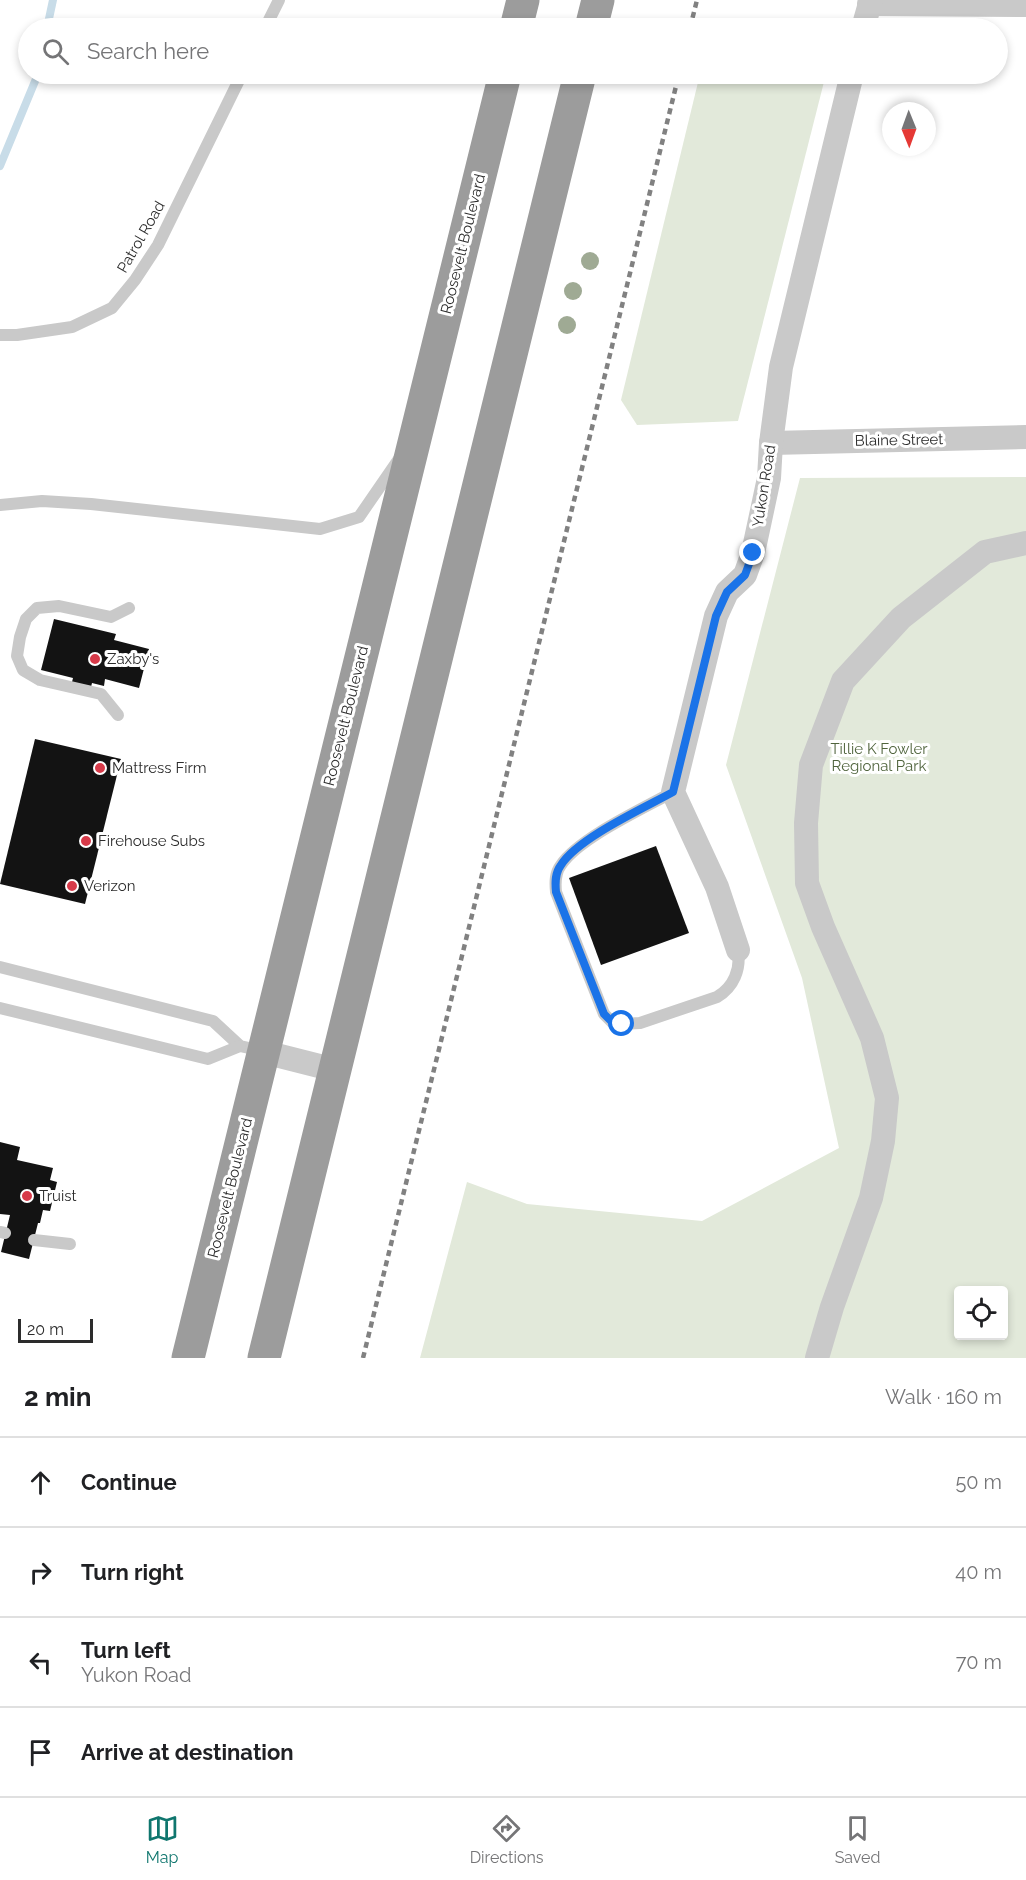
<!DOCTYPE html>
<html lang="en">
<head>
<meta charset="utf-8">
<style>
  :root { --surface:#fff; --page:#f2f2f2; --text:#202124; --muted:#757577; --line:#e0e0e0; --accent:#0f766e }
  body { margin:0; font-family:Raleway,sans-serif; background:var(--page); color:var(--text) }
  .controls { position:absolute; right:18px; bottom:18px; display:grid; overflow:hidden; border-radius:6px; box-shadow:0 3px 9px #0003 }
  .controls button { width:54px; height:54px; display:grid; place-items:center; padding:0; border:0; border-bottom:2px solid var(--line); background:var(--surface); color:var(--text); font:30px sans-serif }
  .compass { position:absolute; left:882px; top:102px; width:54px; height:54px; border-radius:50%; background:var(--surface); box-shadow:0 3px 9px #0003; rotate:179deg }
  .scale { position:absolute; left:18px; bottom:15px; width:75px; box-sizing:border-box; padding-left:6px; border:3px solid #2c2c2c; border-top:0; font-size:16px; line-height:21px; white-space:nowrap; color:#2c2c2c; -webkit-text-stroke:4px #fff; paint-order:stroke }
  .stop { position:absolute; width:18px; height:18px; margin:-14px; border:4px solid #1a73e8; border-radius:50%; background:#fff }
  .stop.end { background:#1a73e8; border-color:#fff; box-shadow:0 2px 6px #0008 }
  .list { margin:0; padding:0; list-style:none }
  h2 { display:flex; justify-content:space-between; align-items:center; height:78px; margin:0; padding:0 24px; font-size:26px }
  h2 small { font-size:20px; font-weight:400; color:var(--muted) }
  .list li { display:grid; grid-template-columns:39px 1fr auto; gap:18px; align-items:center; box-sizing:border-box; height:90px; padding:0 24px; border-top:2px solid var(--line) }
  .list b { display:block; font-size:22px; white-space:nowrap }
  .list p { margin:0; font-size:20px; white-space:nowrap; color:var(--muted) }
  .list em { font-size:20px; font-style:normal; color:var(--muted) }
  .icon { flex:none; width:33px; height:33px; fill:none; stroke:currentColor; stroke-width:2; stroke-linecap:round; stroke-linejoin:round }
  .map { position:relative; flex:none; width:1026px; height:1358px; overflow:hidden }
  .search { position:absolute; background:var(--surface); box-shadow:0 3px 9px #0003; left:18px; right:18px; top:18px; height:66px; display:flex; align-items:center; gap:15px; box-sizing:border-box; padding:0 21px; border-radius:33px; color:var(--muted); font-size:22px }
  .sheet { height:438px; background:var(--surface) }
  nav { display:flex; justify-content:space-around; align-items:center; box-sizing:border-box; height:84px; border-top:2px solid var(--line); background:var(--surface); font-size:16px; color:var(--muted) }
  nav a { display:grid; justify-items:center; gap:3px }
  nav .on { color:var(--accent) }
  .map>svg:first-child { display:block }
</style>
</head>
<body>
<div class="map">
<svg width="1026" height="1358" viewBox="0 0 1026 1358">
  <rect width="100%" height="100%" fill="#fff"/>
  <g fill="#e2e9da" fill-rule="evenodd">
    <polygon points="713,22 756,28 711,28"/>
    <polygon points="700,74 826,74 738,421 637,425 621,400"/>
    <path d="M1026 477V1358H420L467 1182 527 1204 702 1221 839 1148 802 978 726 765 800 478ZM958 1290H1004V1336H958Z"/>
  </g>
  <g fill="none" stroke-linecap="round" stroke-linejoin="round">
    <g stroke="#c8dce8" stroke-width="8">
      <polyline points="47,28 53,0"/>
      <polyline points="0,166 38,74"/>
    </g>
  </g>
  <g fill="#131313">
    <polygon points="54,619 116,634 114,640 149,649 139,688 105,679 104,686 92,683 91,687 72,682 73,678 41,670"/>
    <polygon points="35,739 121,759 85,904 0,884"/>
    <polygon points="656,846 689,933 601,965 569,878"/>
    <polygon points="0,1142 20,1147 17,1160 53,1168 50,1180 57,1182 50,1211 43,1210 40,1223 38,1223 29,1259 1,1252 10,1215 0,1214"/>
  </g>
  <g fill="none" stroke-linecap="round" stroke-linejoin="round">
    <g stroke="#c9c9c9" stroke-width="12">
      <polyline points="265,28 279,0"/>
      <polyline points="0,335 17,335 72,327 112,308 135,280 158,245 242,74"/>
      <polyline points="0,505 42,501 91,504 320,529 359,517 399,459"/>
      <polyline points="118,715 101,694 40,680 23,670 17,656 20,637 26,619 37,608 59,606 111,617 129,608"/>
      <path d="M673 792C644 808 579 838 561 865 555 873 555 882 556 892L604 1014 612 1022 622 1024 640 1023 717 997C734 987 741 969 738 950"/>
      <polyline points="0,967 213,1021 240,1046 262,1051"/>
      <polyline points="0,1008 208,1059 240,1046"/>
      <polyline points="0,1232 5,1233"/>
      <polyline points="34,1240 70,1244"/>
    </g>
    <g stroke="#c9c9c9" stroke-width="24">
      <polyline points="869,4 1026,5"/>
      <polyline points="863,28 871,0"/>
      <polyline points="771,443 1026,437"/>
      <polyline points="738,950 717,887 673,792 716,616 727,592 745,575 753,553 769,478 771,443 781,367 852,74"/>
      <polyline points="264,1052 335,1070"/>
      <polyline points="817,1358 832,1307 871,1198 883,1141 887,1098 872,1038 823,927 807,883 806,823 811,765 843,681 901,618 985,552 1026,543"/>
    </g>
    <g stroke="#9c9c9c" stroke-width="33">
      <polyline points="516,28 523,0"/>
      <polyline points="591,28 598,0"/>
      <polyline points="188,1358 505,74"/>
      <polyline points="264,1358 580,74"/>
    </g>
    <g stroke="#818181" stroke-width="4.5" stroke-dasharray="6 4.5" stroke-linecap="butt">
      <polyline points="690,28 697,0"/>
      <polyline points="363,1358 679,74"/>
    </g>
  </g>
  <g fill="#9faa94">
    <circle cx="590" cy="261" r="9"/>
    <circle cx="573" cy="291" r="9"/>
    <circle cx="567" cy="325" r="9"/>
  </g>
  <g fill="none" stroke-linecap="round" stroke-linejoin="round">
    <path stroke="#1a73e8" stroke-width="8" d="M622 1024 612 1022 604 1014 556 892C555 882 555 873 561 865 578 838 644 808 673 792L716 616 727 592 745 575 753 553"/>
  </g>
  <g fill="#d73a49" stroke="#fff" stroke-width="2">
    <circle cx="95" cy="659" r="6"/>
    <circle cx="100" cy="768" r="6"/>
    <circle cx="86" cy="841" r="6"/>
    <circle cx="72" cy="886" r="6"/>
    <circle cx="27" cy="1196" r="6"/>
  </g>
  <g text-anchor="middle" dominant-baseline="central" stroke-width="6" stroke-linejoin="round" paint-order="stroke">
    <g font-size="15" fill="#2c2c2c" stroke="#fff">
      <text transform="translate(141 237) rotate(-60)">Patrol Road</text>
      <text transform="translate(463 244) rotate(-76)">Roosevelt Boulevard</text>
      <text transform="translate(899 440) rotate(-1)">Blaine Street</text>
      <text transform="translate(764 486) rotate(-81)">Yukon Road</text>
      <text transform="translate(346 716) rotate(-76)">Roosevelt Boulevard</text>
      <text transform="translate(230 1188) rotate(-76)">Roosevelt Boulevard</text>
    </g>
    <g font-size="15" fill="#2c2c2c" stroke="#fff" text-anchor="start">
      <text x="107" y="659">Zaxby's</text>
      <text x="112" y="768">Mattress Firm</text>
      <text x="98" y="841">Firehouse Subs</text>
      <text x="84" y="886">Verizon</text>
      <text x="39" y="1196">Truist</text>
    </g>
    <g font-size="15" fill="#50643d" stroke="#fff">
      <text x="879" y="749">Tillie K Fowler<tspan x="879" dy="17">Regional Park</tspan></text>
    </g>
  </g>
</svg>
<div class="controls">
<button><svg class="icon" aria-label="locate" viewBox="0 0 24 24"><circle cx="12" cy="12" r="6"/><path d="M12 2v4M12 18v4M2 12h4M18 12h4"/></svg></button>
</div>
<svg class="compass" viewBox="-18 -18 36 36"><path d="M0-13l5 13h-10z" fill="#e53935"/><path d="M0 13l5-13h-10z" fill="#757577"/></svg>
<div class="scale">20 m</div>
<div class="stop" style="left:622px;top:1024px"></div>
<div class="stop end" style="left:753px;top:553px"></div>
<div class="search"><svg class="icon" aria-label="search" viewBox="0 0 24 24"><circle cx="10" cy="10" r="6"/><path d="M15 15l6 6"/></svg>Search here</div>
</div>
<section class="sheet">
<h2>2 min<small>Walk · 160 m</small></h2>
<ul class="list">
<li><svg class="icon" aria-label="ahead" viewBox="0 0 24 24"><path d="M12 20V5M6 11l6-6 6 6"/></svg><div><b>Continue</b></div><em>50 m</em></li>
<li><svg class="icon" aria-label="right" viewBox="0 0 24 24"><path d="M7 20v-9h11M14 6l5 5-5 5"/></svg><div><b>Turn right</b></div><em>40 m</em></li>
<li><svg class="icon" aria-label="left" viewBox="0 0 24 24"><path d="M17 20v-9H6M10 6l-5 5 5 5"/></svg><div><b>Turn left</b><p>Yukon Road</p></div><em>70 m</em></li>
<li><svg class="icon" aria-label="arrive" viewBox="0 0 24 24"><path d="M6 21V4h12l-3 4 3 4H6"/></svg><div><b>Arrive at destination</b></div></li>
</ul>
</section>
<nav>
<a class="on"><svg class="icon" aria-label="map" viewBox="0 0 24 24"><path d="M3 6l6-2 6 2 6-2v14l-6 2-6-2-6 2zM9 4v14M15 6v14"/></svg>Map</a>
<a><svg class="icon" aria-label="directions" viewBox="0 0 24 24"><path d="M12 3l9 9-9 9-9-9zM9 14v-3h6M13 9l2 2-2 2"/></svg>Directions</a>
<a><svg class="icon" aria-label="saved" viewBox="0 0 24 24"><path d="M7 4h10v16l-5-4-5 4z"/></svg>Saved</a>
</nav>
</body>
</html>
